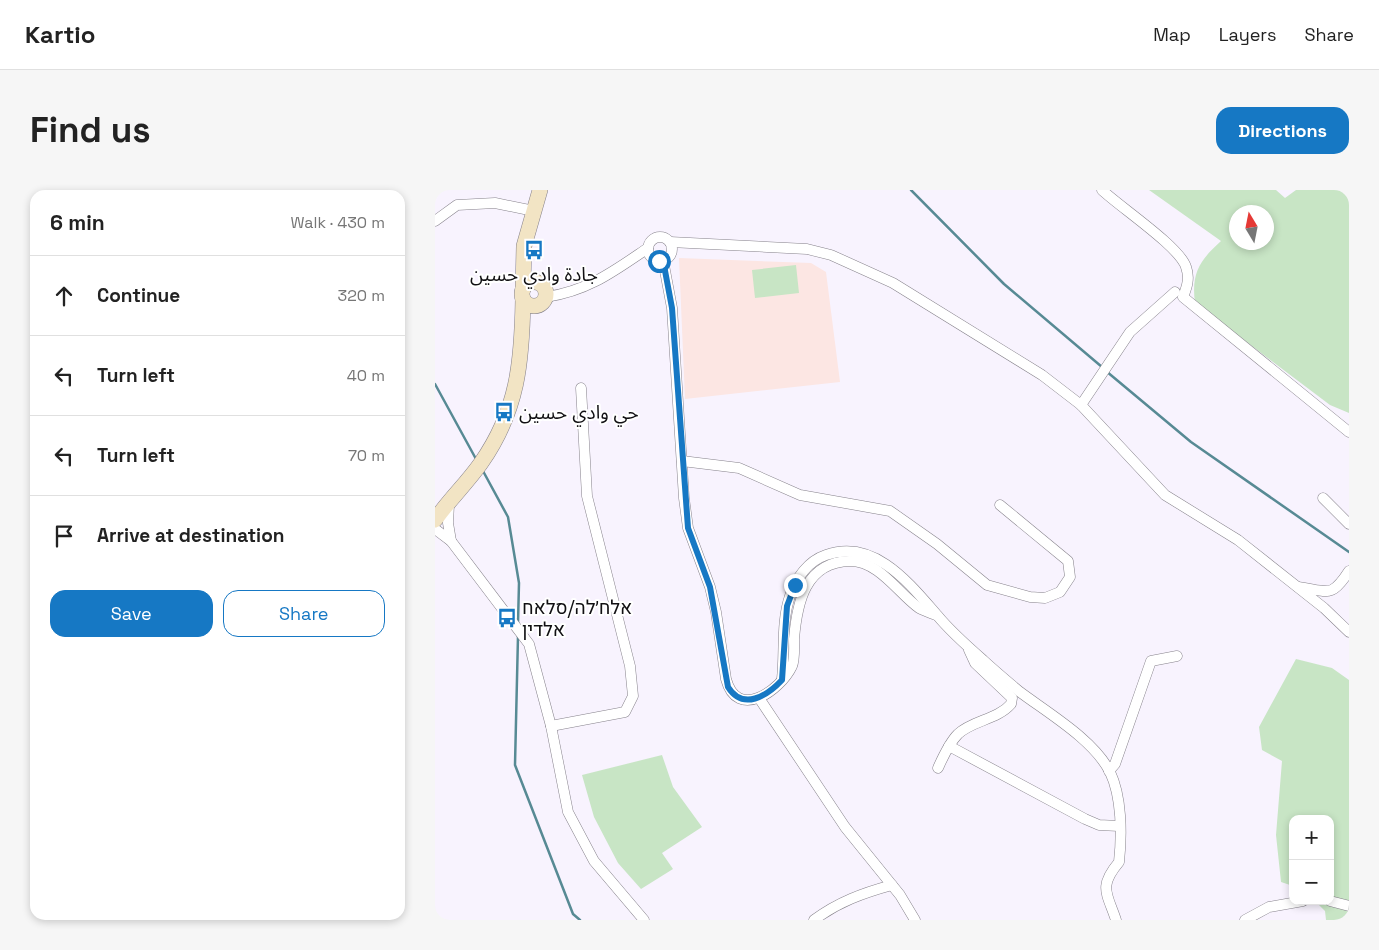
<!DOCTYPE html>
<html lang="en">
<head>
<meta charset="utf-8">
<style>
  :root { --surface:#fff; --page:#f6f6f6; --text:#222; --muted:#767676; --line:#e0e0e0; --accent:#1678c4 }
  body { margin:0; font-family:"Space Grotesk","Noto Sans Arabic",Heebo,sans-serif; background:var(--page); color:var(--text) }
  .controls { position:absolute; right:15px; bottom:15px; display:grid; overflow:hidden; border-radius:10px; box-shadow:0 2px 8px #0003 }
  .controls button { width:45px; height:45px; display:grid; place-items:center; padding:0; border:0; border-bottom:1px solid var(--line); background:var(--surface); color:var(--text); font:25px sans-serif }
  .compass { position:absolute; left:794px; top:15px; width:45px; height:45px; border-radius:50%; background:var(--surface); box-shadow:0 2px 8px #0003; rotate:350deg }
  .stop { position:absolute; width:15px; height:15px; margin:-11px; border:4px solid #1678c4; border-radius:50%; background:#fff }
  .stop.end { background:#1678c4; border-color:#fff; box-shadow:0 1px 5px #0008 }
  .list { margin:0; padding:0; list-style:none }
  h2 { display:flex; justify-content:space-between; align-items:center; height:65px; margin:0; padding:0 20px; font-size:21px }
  h2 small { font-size:16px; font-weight:400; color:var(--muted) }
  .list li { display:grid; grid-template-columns:32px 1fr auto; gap:15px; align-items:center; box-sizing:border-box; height:80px; padding:0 20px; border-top:1px solid var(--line) }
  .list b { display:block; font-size:19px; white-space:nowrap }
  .list em { font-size:16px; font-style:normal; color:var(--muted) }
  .actions { display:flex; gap:10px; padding:15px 20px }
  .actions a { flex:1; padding:11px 0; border:1px solid var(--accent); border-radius:15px; text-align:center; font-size:18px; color:var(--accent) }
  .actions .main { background:var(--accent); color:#fff }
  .icon { flex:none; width:28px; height:28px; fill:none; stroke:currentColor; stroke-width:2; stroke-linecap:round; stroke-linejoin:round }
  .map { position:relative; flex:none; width:914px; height:730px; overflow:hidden; border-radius:15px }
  header { display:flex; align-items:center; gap:30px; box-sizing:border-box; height:70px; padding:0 25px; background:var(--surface); border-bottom:1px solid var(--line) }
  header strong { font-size:24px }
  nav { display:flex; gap:28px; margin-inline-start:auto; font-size:18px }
  .intro { display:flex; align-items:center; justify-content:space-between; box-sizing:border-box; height:120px; padding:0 30px }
  h1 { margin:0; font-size:35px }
  .button { padding:12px 22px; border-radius:15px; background:var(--accent); color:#fff; font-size:18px; font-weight:700 }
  main { display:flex; gap:30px; padding:0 30px }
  aside { flex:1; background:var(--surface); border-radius:15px; box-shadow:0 2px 8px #0003 }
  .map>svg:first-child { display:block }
</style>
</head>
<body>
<header>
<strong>Kartio</strong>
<nav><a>Map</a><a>Layers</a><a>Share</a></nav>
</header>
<div class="intro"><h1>Find us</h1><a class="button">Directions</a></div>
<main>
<aside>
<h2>6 min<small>Walk · 430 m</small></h2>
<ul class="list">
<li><svg class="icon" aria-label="ahead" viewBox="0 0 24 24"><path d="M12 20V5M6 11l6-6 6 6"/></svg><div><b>Continue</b></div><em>320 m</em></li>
<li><svg class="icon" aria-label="left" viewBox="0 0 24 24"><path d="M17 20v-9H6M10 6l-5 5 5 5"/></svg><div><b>Turn left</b></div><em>40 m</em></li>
<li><svg class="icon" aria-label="left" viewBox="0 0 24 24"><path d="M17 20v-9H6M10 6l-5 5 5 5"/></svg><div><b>Turn left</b></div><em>70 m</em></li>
<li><svg class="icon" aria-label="arrive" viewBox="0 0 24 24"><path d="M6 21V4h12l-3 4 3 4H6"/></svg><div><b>Arrive at destination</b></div></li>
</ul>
<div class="actions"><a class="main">Save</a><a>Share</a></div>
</aside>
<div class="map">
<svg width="914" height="730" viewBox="0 0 914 730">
  <rect width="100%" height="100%" fill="#f8f3fe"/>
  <polygon fill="#fce6e3" points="244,68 376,73 391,82 405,192 250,209"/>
  <g fill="#c8e5c5" fill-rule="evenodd">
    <path d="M714 0H841L850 8 861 0H914V223L895 215 760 113C756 83 765 70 786 51ZM802 22H832V52H802Z"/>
    <polygon points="361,75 364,103 320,108 317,80"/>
    <polygon points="861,469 897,478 914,490 914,730 891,730 890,721 880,711 895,711 895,629 858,629 858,696 846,692 841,645 847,571 827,560 824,537"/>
    <polygon points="227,565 238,597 267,637 227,663 238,679 206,699 183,673 159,627 147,585"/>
  </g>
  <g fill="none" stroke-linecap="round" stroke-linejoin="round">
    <g stroke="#578a94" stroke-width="2.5">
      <polyline points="476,0 569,94 667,177"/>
      <polyline points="671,181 756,252 914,362"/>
      <polyline points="0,194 41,269"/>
      <polyline points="48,281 73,327 84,393 83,433"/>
      <polyline points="83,446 80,575 138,724 145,730"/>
    </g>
    <defs>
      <g id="street">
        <path d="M667 0C685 17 745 57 751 77 755 88 752 97 748 107L914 242"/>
        <polyline points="0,31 22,15 60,13 99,21"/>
        <circle cx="225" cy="59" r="12"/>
        <polyline points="235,52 372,59 396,65 458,93 607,185 646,215 730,305 803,350 889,418 914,442"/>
        <path d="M228 70 237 118 249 308 253 338 275 397 281 422 291 489C302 531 345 501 357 476 360 469 359 457 359 449 362 413 370 372 415 371 444 371 463 403 484 418 489 421 496 423 501 425"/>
        <path d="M111 107C153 101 179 81 213 58"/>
        <polyline points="646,215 695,142 740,102"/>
        <polyline points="247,271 304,278 365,305 455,321 502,354 552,395 595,407 610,408 625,402 635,387 633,371 565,315"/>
        <polyline points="888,308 914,334"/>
        <polyline points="14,314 13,333 16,351"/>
        <polyline points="0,339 16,351 94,454 116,536 133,622 159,671 209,730"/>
        <path d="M863 397C893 401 896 409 914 381"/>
        <path d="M347 489C350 462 346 432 355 406 361 388 373 371 391 365 439 348 474 393 502 425 515 441 532 456 548 470 560 481 573 492 585 502 613 523 659 550 675 582 687 607 687 645 684 672 663 697 672 703 681 730"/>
        <polyline points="324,508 410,637 465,705 480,730"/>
        <polyline points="116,536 190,522 198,506 195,476 152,306 146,198"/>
        <polyline points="514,556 650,629 664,635 684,636"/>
        <path d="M503 578C508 567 514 553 523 544 538 530 562 530 576 514L577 508 540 473 534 460"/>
        <polyline points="674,581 680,574 716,471 742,466"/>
        <polyline points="895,711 914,716"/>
        <path d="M379 730C403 712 428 703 457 695"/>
        <polyline points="810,730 834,717 868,711"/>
      </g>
      <g id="secondary">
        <circle cx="99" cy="104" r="12"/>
        <polyline points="88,99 89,56 105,0"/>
        <path d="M0 330C14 310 32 293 46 273 83 220 87 172 88 109"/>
      </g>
    </defs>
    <use href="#street" stroke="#86828b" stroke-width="11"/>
    <use href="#secondary" stroke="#86828b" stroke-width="16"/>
    <use href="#street" stroke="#fff" stroke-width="10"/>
    <use href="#secondary" stroke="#f2e4c4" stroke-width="15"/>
  </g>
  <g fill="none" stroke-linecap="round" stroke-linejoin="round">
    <path stroke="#1678c4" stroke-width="6" d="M224 71 228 70 237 118 253 338 275 397 293 497C308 521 332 506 347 490L352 416 360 395"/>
  </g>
  <defs>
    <symbol id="bus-bare" viewBox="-9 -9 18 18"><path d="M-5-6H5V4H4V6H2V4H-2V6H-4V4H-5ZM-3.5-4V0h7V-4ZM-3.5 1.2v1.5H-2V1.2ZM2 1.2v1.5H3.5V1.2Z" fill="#1678c4" stroke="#fff" stroke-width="2.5" paint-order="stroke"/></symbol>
  </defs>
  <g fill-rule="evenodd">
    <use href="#bus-bare" x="85" y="46" width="28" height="28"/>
    <use href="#bus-bare" x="55" y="208" width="28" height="28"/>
    <use href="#bus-bare" x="58" y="414" width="28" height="28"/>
  </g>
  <g text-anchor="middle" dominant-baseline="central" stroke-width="4" stroke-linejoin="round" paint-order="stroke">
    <g font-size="19" fill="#111013" stroke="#fff" text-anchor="start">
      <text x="99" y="84" text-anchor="middle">جادة وادي حسين</text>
      <text x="84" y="222">حي وادي حسين</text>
      <text x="87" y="417">אלח׳לה/סלאח<tspan x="87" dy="22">אלדין</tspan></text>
    </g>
  </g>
</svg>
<div class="controls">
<button>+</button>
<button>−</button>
</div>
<svg class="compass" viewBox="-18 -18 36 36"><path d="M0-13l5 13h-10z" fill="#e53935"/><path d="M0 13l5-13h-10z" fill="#767676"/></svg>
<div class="stop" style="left:224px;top:71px"></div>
<div class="stop end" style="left:360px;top:395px"></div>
</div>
</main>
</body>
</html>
